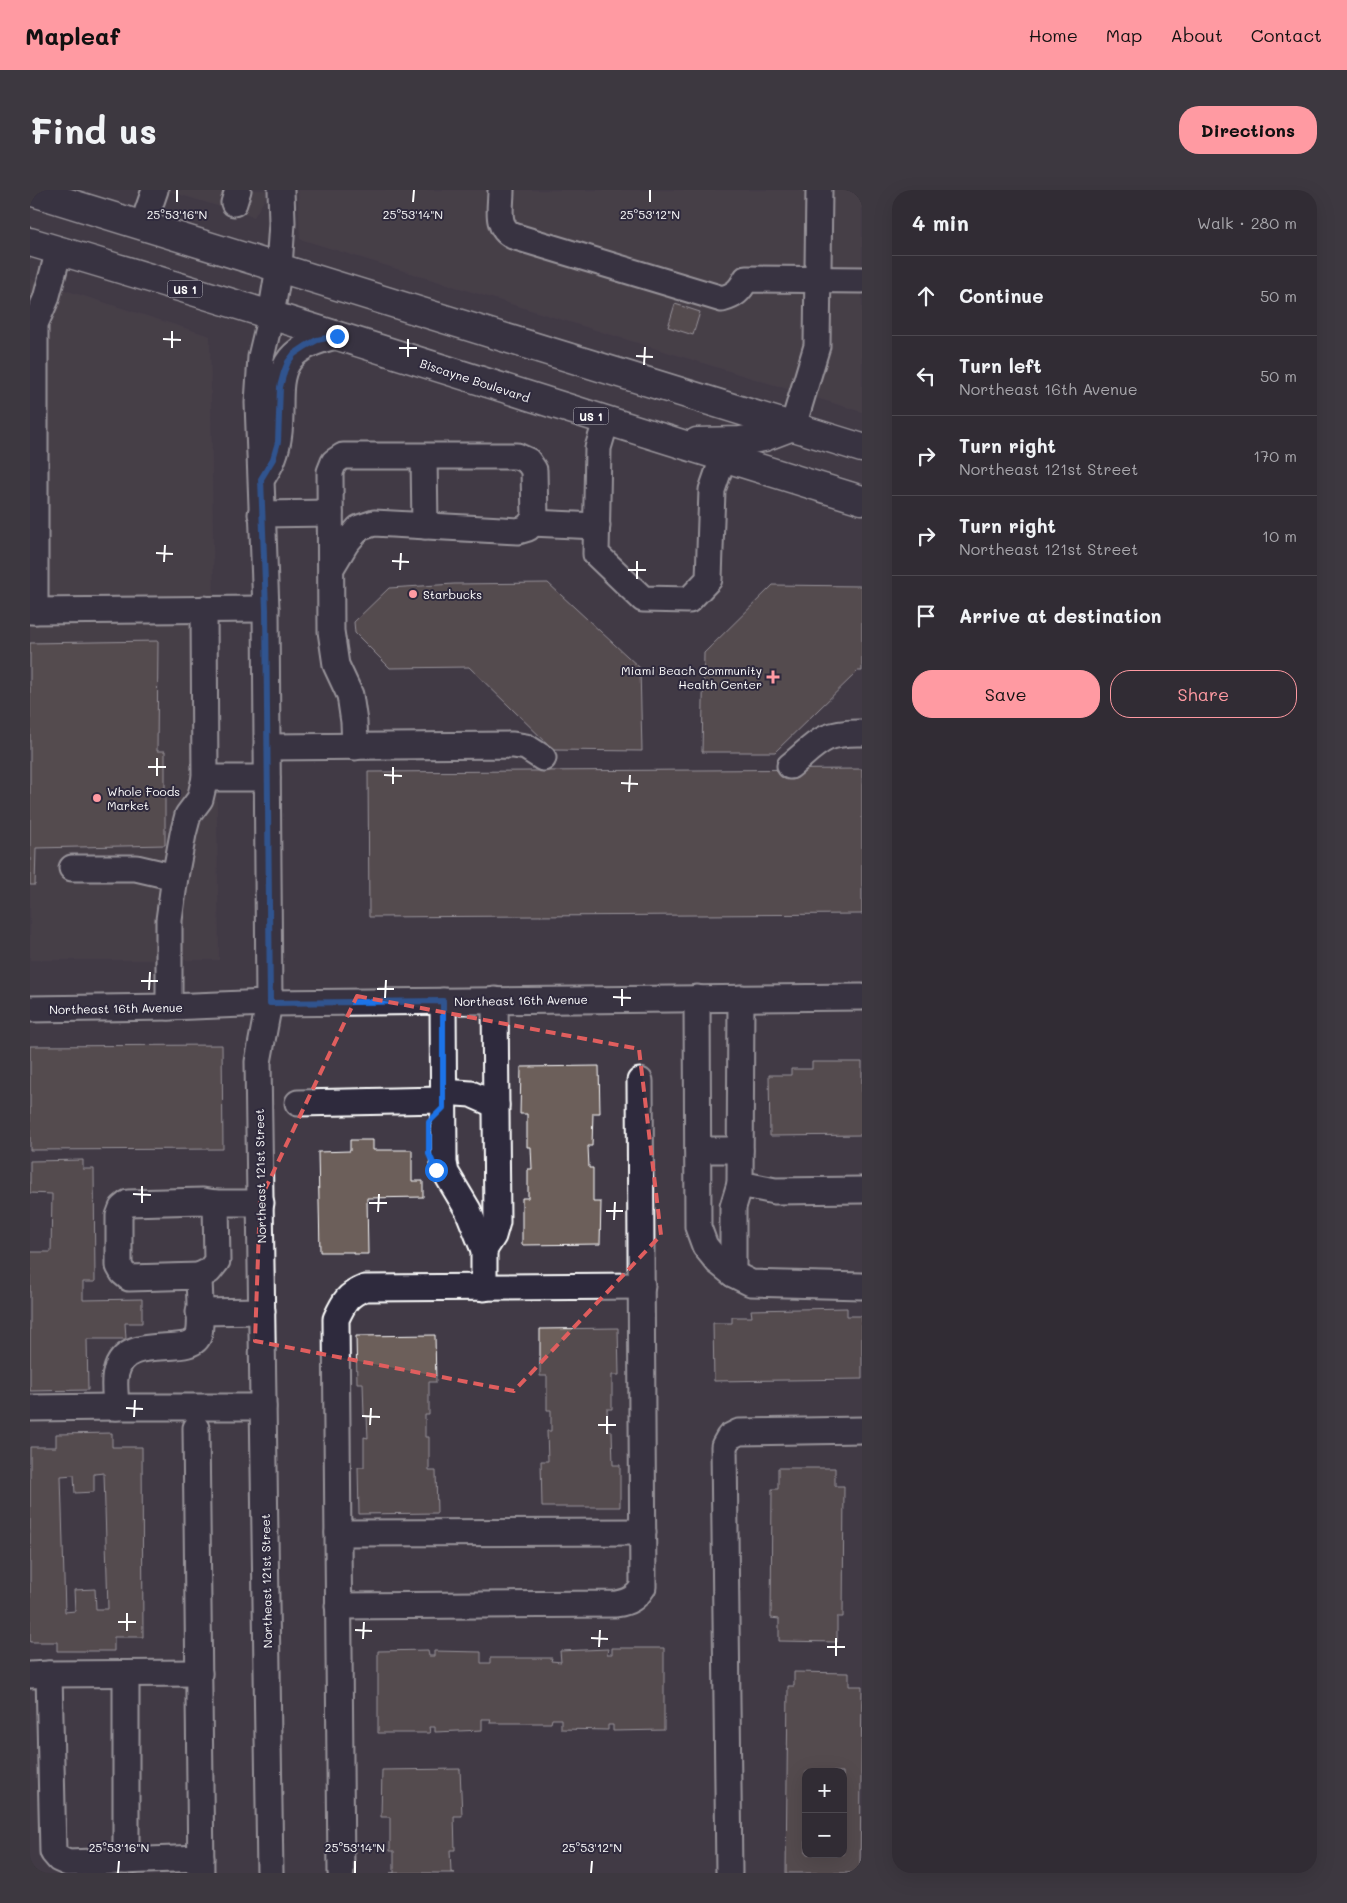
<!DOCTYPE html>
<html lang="en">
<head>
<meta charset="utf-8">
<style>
  :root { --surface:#312c34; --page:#3d3840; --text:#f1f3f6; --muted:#a8a7ac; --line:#4c484f; --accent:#ff9aa2 }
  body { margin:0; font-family:Mali,sans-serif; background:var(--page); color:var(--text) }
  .controls { position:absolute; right:15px; bottom:15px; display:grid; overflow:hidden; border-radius:10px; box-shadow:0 5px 20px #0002 }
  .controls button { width:45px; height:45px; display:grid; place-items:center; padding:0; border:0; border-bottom:1px solid var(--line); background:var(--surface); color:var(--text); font:25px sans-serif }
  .stop { position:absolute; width:15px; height:15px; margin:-11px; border:4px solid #1a73e8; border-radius:50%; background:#fff }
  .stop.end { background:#1a73e8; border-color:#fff; box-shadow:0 1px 5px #0008 }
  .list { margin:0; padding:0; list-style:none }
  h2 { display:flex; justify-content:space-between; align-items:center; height:65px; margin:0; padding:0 20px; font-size:21px }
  h2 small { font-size:16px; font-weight:400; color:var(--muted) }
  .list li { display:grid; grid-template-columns:32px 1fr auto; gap:15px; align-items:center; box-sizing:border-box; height:80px; padding:0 20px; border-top:1px solid var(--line) }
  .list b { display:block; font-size:19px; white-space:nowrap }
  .list p { margin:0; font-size:16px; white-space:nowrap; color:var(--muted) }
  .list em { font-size:16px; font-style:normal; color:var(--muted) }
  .actions { display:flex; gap:10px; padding:15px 20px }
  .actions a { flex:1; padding:11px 0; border:1px solid var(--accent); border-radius:20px; text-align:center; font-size:18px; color:var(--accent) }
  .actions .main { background:var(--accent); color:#111 }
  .icon { flex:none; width:28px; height:28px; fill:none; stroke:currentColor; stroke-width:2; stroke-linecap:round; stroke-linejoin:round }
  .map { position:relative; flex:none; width:832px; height:1683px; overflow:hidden; border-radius:20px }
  header { display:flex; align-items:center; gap:30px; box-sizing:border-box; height:70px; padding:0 25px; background:var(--accent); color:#111 }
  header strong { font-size:24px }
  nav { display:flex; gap:28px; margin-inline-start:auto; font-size:18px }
  .intro { display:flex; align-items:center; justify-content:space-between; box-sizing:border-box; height:120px; padding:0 30px }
  h1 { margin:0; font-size:35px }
  .button { padding:12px 22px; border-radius:20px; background:var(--accent); color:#111; font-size:18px; font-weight:700 }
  main { display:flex; gap:30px; padding:0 30px }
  aside { flex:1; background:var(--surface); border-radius:20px; box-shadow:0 5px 20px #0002 }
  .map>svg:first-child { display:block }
</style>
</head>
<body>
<header>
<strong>Mapleaf</strong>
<nav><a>Home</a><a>Map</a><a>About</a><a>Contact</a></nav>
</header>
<div class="intro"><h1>Find us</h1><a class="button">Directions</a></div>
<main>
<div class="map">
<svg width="832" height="1683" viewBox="0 0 832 1683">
  <rect width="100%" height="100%" fill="#413a46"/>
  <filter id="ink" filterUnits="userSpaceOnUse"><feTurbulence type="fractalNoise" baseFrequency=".02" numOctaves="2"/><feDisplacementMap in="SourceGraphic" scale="10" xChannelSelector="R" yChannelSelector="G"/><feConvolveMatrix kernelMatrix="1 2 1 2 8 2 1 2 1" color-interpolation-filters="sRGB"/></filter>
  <g filter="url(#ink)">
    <g fill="#4e454c">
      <polygon points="135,0 236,0 236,7 224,27"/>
      <polygon points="268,0 832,0 832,222 270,49"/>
      <polygon points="0,89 180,146 189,770 0,770"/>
    </g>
    <g fill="#6c5e5a" stroke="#fff" fill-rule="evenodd">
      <polygon points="645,114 670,122 663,145 638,137"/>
      <polygon points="518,393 610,478 612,561 524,560 439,477 360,478 325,443 324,432 359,398 424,394"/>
      <polygon points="743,395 832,396 832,481 828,481 745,562 672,562 674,463"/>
      <polygon points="128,451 127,561 135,561 135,655 6,658 5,695 0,695 0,453"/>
      <polygon points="832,579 832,724 339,727 338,582"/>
      <polygon points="192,855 193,959 0,960 0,856"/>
      <polygon points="782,872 832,872 832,945 740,946 739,885 761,885 761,879 782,879"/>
      <polygon points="569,876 570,923 563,923 562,956 558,956 559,978 563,978 563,1012 571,1012 570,1054 492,1055 492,1008 498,1008 498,979 502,979 501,957 497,957 497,924 490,924 491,877"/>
      <polygon points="320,950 343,950 343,960 382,960 382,991 393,991 393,1007 337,1008 338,1064 323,1064 323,1062 290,1062 288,962 320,961"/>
      <polygon points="53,970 53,979 64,979 65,1092 53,1092 53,1110 112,1109 112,1133 95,1133 96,1149 57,1149 58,1200 0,1201 0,1062 21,1062 22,1004 0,1003 0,971"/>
      <polygon points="817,1118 817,1126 832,1126 832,1189 684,1191 683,1133 702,1133 702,1127 722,1127 721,1120"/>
      <polygon points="588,1138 589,1185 582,1185 582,1219 577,1219 578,1241 582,1241 583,1275 590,1275 590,1317 512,1317 511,1271 518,1271 517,1241 521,1241 521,1220 517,1220 517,1186 510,1186 510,1139"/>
      <polygon points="405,1145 406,1192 399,1192 399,1225 395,1225 395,1247 399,1247 399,1281 406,1281 407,1323 329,1324 328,1277 334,1277 334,1247 338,1248 337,1226 334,1226 333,1193 327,1193 326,1146"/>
      <path d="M82 1243V1257H112L113 1447H84V1461H27V1452H0V1257H26V1244ZM74 1283 78 1419H66L65 1399 44 1400 45 1421 35 1422 31 1286 44 1285 45 1303 64 1302V1284Z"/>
      <polygon points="748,1278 805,1278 805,1296 814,1296 813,1427 807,1427 807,1452 749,1451 749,1429 741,1428 742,1299 748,1299"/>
      <polygon points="582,1458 634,1458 634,1540 583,1541 583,1535 578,1535 578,1540 531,1539 531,1529 522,1529 521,1533 460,1533 461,1529 452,1529 452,1540 405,1542 405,1537 399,1537 400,1543 348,1543 348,1461 398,1460 399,1466 404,1466 404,1461 451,1462 451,1473 460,1473 460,1468 522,1468 521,1471 531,1472 530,1461 578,1459 577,1464 582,1464"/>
      <path d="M764 1482 819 1483V1496H832L830 1683H756L758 1496H764ZM776 1582H813V1664H776Z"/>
      <polygon points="430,1579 432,1626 424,1626 425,1660 420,1660 421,1682 425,1683 360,1683 364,1683 364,1661 360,1661 360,1627 351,1627 352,1580"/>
    </g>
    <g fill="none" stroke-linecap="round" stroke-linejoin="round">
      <defs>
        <g id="minor">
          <path d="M471 0C471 18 465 37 483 46L692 109C704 106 710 101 716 89L832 90"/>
          <polyline points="204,13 208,0"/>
          <polyline points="113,35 125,0"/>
          <polyline points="576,231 568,258 566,364 613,409 659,410 679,389 682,300 693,268"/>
          <polyline points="763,236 787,156 789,0"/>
          <polyline points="394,267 395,336"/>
          <path d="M234 285C237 280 241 274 243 268 264 214 222 163 307 146"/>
          <polyline points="231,324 300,323"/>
          <polyline points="501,333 567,336"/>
          <polyline points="301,378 316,353 329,338 344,333 488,341 498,338 505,329 504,280 498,271 487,266 313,266 304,272 300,282 301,441 306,475 320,505 324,532 325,557"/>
          <polyline points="174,419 175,588"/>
          <polyline points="0,421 236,419"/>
          <polyline points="5,421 5,134 16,109 29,60"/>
          <polyline points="237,557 483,555 496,557 513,568"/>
          <path d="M760 576C789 552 793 542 832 543"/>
          <polyline points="42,678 106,678 145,687"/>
          <polyline points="667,808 668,1037 675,1056 688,1072 703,1084 721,1093 832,1096"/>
          <polyline points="711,808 710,994 745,1001 832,1000"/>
          <polyline points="413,811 414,973 416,983 438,1020 454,1060 454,1098"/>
          <polyline points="139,817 139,730 145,687 153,644 158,625 170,609 175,588 237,588"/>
          <polyline points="0,819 139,817 239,813 832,807"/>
          <polyline points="413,902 441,904 466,915"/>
          <polyline points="268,913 413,910"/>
          <polyline points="668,960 710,960"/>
          <path d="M231 1013H186L173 1011 98 1013 92 1018 89 1026V1076L93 1083 99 1088 169 1086C169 1099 172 1135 169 1144 162 1170 95 1140 86 1183 83 1193 86 1207 86 1217H233"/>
          <polyline points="454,1060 463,1046 467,1032 465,810"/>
          <polyline points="703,1084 703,1017 710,994"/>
          <polyline points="169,1086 179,1081 187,1071 186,1013"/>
          <polyline points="169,1122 232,1121"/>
          <polyline points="0,1218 86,1217"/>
          <polyline points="166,1238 171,1683"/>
          <polyline points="308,1343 613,1342"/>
          <path d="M308 1416 586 1414C599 1412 606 1408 613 1397L610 891"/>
          <polyline points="19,1484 169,1483"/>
          <polyline points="0,1485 19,1484 23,1662 29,1669 38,1673 171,1668"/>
          <polyline points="96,1671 96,1484"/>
          <polyline points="240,1683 228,872 239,813 236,419 228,213 231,167 241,125 249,77 252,33 251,0"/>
          <path d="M311 1683 306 1129C314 1112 317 1105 335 1098L612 1096"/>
          <polyline points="699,1683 694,1256 699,1247 709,1242 832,1240"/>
        </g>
        <g id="major">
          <polyline points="0,1 832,258"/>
          <path d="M0 52C279 134 554 225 832 310"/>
          <polyline points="667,252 710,251 734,247 763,236"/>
        </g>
      </defs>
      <use href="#minor" stroke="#fff" stroke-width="29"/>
      <use href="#major" stroke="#fff" stroke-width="31"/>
      <use href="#minor" stroke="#2f2a3d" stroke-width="25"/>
      <use href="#major" stroke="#2f2a3d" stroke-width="28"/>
    </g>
  </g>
  <g fill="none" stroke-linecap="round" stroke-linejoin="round" filter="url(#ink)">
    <polyline stroke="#1a73e8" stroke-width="6" points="307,146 287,150 276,156 264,164 258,172 254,182 250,197 248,252 243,269 231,289 236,419 240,813 413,811 413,918 399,932 399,964 406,980"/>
  </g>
  <path d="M0 0H832V1683H0ZM327 806 609 859 631 1045 484 1201 225 1151 230 1010Z" fill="#413a46" fill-opacity=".55" fill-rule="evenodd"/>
  <path fill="none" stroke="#e05e5e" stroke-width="4" stroke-dasharray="10 6" stroke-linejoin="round" d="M327 806 609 859 631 1045 484 1201 225 1151 230 1010Z"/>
  <path fill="none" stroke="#fff" stroke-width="2" d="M147 12V0M383 12 384 0M620 12V0M133 149 151 150M142 158V141M369 158H387M606 166 623 167M378 167V149M614 175 615 157M126 363 143 364M362 371 379 372M134 372 135 355M370 380 371 363M598 380H616M607 389V371M118 577H136M354 585 372 586M127 586V568M591 593 608 594M363 594V577M599 602 600 585M111 791H128M347 799H364M119 800 120 782M583 807 601 808M355 808 356 790M592 816V799M103 1004 121 1005M112 1013V996M339 1013H357M576 1021H593M348 1022 349 1004M584 1030 585 1012M96 1218 113 1219M332 1226 350 1227M104 1227 105 1210M340 1235 341 1218M568 1235H586M577 1244V1226M88 1432H106M325 1440 342 1441M97 1441V1423M561 1448 578 1449M333 1449 334 1432M569 1457 570 1440M797 1457H815M806 1466V1448M88 1683 89 1671M325 1683V1671M561 1683 562 1671"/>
  <g fill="#ff9aa2" stroke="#2f2a3d" stroke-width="2">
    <circle cx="383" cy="404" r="5"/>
    <path d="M740.5 479.5h5v5h5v5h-5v5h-5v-5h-5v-5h5z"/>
    <circle cx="67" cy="608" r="5"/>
  </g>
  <g text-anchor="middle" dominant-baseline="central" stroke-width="4" stroke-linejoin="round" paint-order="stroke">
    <g fill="#2f2a3d" stroke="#c1bfc5" stroke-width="1">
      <rect x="137.5" y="90.5" width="35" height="17" rx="4"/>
      <rect x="543.5" y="217.5" width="35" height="17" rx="4"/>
    </g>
    <g font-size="11" font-weight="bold" fill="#fff">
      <text x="155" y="99">US 1</text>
      <text x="561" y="226">US 1</text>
    </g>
    <g font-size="12" fill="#fff" stroke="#2f2a3d">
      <text transform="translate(445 190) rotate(18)">Biscayne Boulevard</text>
      <text transform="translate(491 810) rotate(-1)">Northeast 16th Avenue</text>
      <text transform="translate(86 818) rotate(-1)">Northeast 16th Avenue</text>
      <text transform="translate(230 986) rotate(-91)">Northeast 121st Street</text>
      <text transform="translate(236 1391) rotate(-91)">Northeast 121st Street</text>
    </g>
    <g font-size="12" fill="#fff" stroke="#2f2a3d" text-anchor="start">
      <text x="393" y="404">Starbucks</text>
      <text x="732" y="480" text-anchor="end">Miami Beach Community<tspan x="732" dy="14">Health Center</tspan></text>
      <text x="77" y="601">Whole Foods<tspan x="77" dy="14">Market</tspan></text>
    </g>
  </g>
  <g font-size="12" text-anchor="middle" fill="#fff" stroke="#2f2a3d" stroke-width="4" stroke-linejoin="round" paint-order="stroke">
    <text x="147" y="29">25°53'16"N</text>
    <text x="383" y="29">25°53'14"N</text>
    <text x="620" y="29">25°53'12"N</text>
    <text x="89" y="1662">25°53'16"N</text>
    <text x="325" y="1662">25°53'14"N</text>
    <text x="562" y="1662">25°53'12"N</text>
  </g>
</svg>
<div class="controls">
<button>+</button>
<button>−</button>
</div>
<div class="stop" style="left:406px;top:980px"></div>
<div class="stop end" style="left:307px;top:146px"></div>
</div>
<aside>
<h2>4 min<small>Walk · 280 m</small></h2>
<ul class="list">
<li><svg class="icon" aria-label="ahead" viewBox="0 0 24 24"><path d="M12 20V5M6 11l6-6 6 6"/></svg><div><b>Continue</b></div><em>50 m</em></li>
<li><svg class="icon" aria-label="left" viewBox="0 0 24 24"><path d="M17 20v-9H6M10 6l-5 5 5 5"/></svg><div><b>Turn left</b><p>Northeast 16th Avenue</p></div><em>50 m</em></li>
<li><svg class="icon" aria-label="right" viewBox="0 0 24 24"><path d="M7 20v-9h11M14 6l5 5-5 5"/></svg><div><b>Turn right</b><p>Northeast 121st Street</p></div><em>170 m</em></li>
<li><svg class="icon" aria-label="right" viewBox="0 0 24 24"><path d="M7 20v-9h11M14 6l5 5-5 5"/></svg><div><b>Turn right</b><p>Northeast 121st Street</p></div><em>10 m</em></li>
<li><svg class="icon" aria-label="arrive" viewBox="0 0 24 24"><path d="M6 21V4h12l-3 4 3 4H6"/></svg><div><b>Arrive at destination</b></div></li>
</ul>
<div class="actions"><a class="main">Save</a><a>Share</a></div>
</aside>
</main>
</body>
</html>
